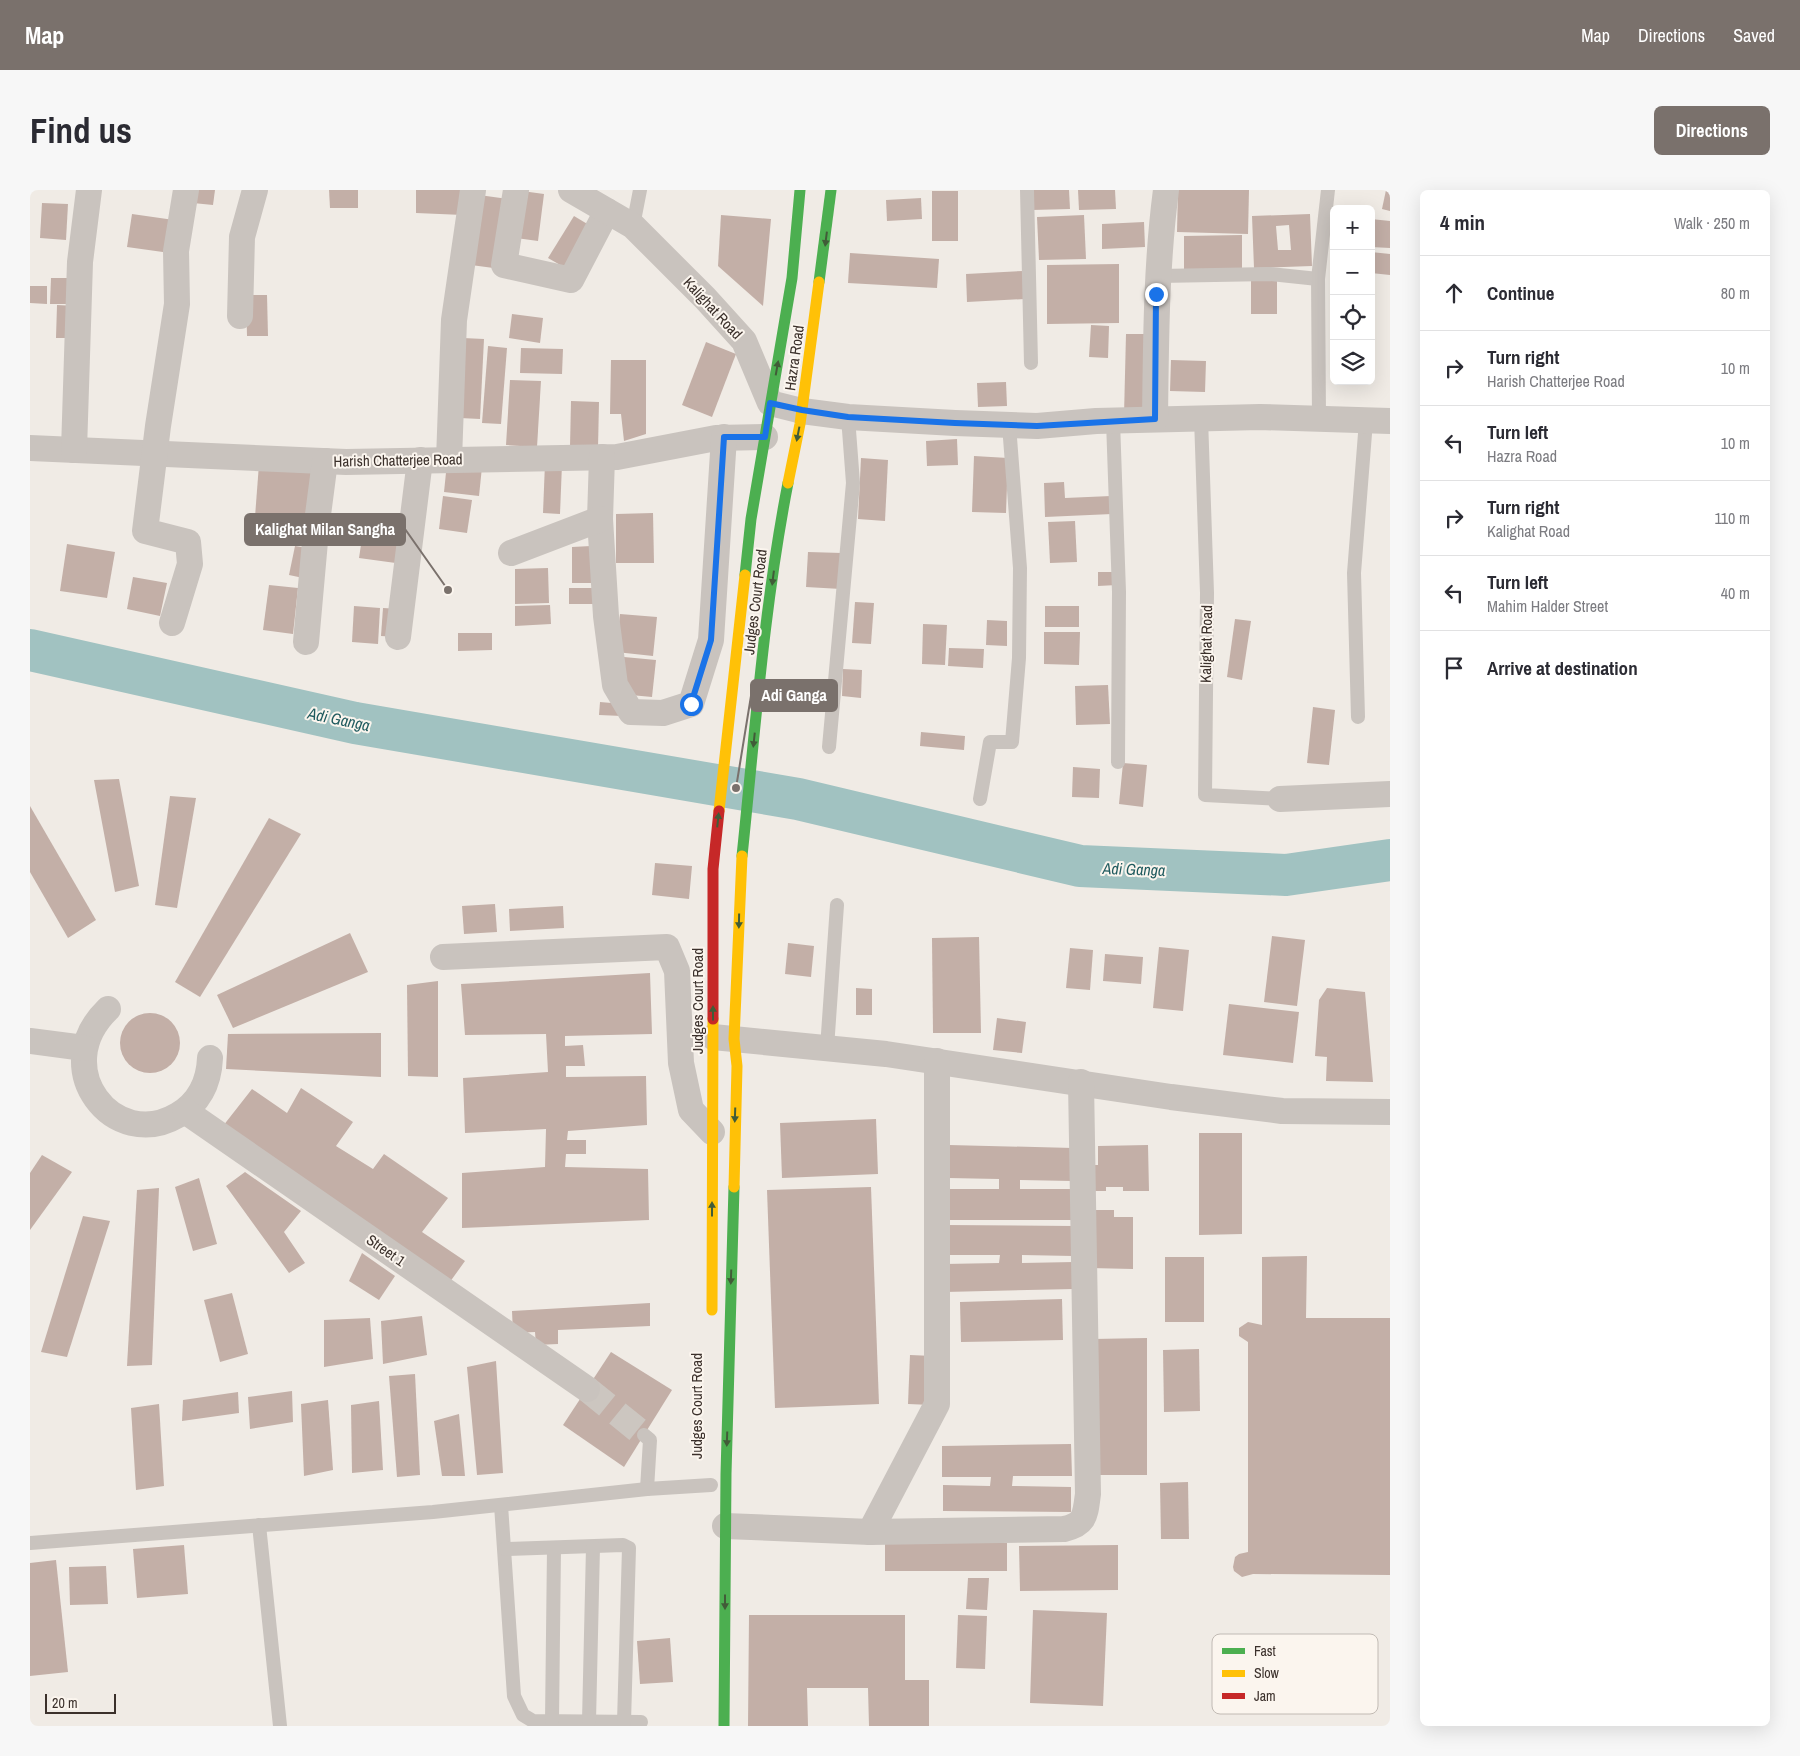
<!DOCTYPE html>
<html lang="en">
<head>
<meta charset="utf-8">
<style>
  :root { --surface:#fff; --page:#f7f7f7; --text:#2b2b33; --muted:#7c7c81; --line:#e1e1e2; --accent:#7a716c }
  body { margin:0; font-family:"Archivo Narrow",sans-serif; background:var(--page); color:var(--text) }
  .controls { position:absolute; right:15px; top:15px; display:grid; overflow:hidden; border-radius:8px; box-shadow:0 5px 20px #0002 }
  .controls button { width:45px; height:45px; display:grid; place-items:center; padding:0; border:0; border-bottom:1px solid var(--line); background:var(--surface); color:var(--text); font:25px sans-serif }
  .scale { position:absolute; left:15px; bottom:12px; width:71px; box-sizing:border-box; padding-left:5px; border:2px solid #3b302b; border-top:0; font-size:14px; line-height:18px; white-space:nowrap; color:#3b302b; -webkit-text-stroke:4px #fbf5ee; paint-order:stroke }
  .stop { position:absolute; width:15px; height:15px; margin:-11px; border:4px solid #1a73e8; border-radius:50%; background:#fff }
  .stop.end { background:#1a73e8; border-color:#fff; box-shadow:0 1px 5px #0008 }
  .list { margin:0; padding:0; list-style:none }
  h2 { display:flex; justify-content:space-between; align-items:center; height:65px; margin:0; padding:0 20px; font-size:21px }
  h2 small { font-size:16px; font-weight:400; color:var(--muted) }
  .list li { display:grid; grid-template-columns:32px 1fr auto; gap:15px; align-items:center; box-sizing:border-box; height:75px; padding:0 20px; border-top:1px solid var(--line) }
  .list b { display:block; font-size:19px; white-space:nowrap }
  .list p { margin:0; font-size:16px; white-space:nowrap; color:var(--muted) }
  .list em { font-size:16px; font-style:normal; color:var(--muted) }
  .icon { flex:none; width:28px; height:28px; fill:none; stroke:currentColor; stroke-width:2; stroke-linecap:round; stroke-linejoin:round }
  .map { position:relative; flex:none; width:1360px; height:1536px; overflow:hidden; border-radius:8px }
  header { display:flex; align-items:center; gap:30px; box-sizing:border-box; height:70px; padding:0 25px; background:var(--accent); color:#fff }
  header strong { font-size:24px }
  nav { display:flex; gap:28px; margin-inline-start:auto; font-size:18px }
  .intro { display:flex; align-items:center; justify-content:space-between; box-sizing:border-box; height:120px; padding:0 30px }
  h1 { margin:0; font-size:35px }
  .button { padding:12px 22px; border-radius:8px; background:var(--accent); color:#fff; font-size:18px; font-weight:700 }
  main { display:flex; gap:30px; padding:0 30px }
  aside { flex:1; background:var(--surface); border-radius:8px; box-shadow:0 5px 20px #0002 }
  .map>svg:first-child { display:block }
</style>
</head>
<body>
<header>
<strong>Map</strong>
<nav><a>Map</a><a>Directions</a><a>Saved</a></nav>
</header>
<div class="intro"><h1>Find us</h1><a class="button">Directions</a></div>
<main>
<div class="map">
<svg width="1360" height="1536" viewBox="0 0 1360 1536">
  <rect width="100%" height="100%" fill="#f0ebe5"/>
  <g fill="none" stroke-linecap="round" stroke-linejoin="round">
    <polyline stroke="#a1c2c1" stroke-width="42" points="0,460 325,533 768,609 1050,676 1256,685 1360,670"/>
  </g>
  <g fill="#c3afa7" fill-rule="evenodd">
    <polygon points="164,0 185,0 183,15 163,13"/>
    <polygon points="299,0 328,0 328,18 300,18"/>
    <polygon points="386,0 434,0 433,25 386,23"/>
    <polygon points="1002,0 1039,0 1040,19 1002,20"/>
    <polygon points="1048,0 1085,0 1086,19 1049,20"/>
    <polygon points="1148,0 1219,0 1218,44 1147,42"/>
    <polygon points="1356,0 1360,0 1360,21 1352,19"/>
    <polygon points="492,1 514,4 508,51 486,48"/>
    <rect x="902" y="1" width="26" height="50"/>
    <polygon points="449,5 478,9 471,79 441,75"/>
    <polygon points="891,8 892,29 857,31 856,10"/>
    <polygon points="12,13 38,14 36,50 10,48"/>
    <polygon points="102,24 144,30 140,63 97,57"/>
    <path d="M1280 24 1282 76 1224 78 1222 26ZM1259 35 1261 60H1248L1246 36Z"/>
    <polygon points="691,25 741,29 733,116 688,76"/>
    <polygon points="1054,25 1056,69 1009,70 1007,27"/>
    <polygon points="544,26 564,38 539,80 518,68"/>
    <polygon points="1341,29 1360,31 1360,58 1341,57"/>
    <polygon points="1114,32 1115,57 1072,59 1072,34"/>
    <polygon points="1212,45 1212,81 1154,82 1154,46"/>
    <polygon points="1341,62 1360,64 1360,85 1341,83"/>
    <polygon points="820,63 909,69 907,98 818,93"/>
    <polygon points="1089,74 1089,133 1017,134 1017,75"/>
    <polygon points="993,81 995,109 937,112 936,84"/>
    <polygon points="21,88 47,88 46,114 20,114"/>
    <rect x="1221" y="88" width="26" height="36"/>
    <polygon points="0,96 17,96 17,114 0,113"/>
    <polygon points="216,105 237,105 238,146 217,146"/>
    <polygon points="27,115 47,116 46,148 26,148"/>
    <polygon points="482,124 513,128 510,153 479,148"/>
    <polygon points="1061,135 1079,136 1078,168 1059,167"/>
    <polygon points="1096,144 1121,144 1119,225 1094,225"/>
    <polygon points="433,148 454,149 450,229 430,228"/>
    <polygon points="676,152 706,164 682,227 652,215"/>
    <polygon points="458,156 477,158 471,234 452,233"/>
    <polygon points="491,158 533,159 532,184 490,183"/>
    <polygon points="581,170 616,170 616,244 594,251 591,224 580,224"/>
    <polygon points="1141,170 1176,171 1175,202 1140,201"/>
    <polygon points="480,190 511,191 507,257 476,255"/>
    <polygon points="976,192 977,216 948,217 947,193"/>
    <polygon points="541,211 569,212 568,258 540,257"/>
    <polygon points="927,249 928,275 897,276 896,251"/>
    <polygon points="944,266 978,268 976,323 942,322"/>
    <polygon points="831,268 858,270 855,331 828,329"/>
    <polygon points="417,273 452,277 449,306 414,302"/>
    <polygon points="515,273 532,274 530,324 513,323"/>
    <polygon points="229,274 289,279 285,332 225,327"/>
    <polygon points="1034,292 1035,308 1081,306 1082,324 1015,327 1014,293"/>
    <polygon points="413,306 442,310 437,343 409,339"/>
    <polygon points="623,323 624,373 586,373 586,324"/>
    <polygon points="1045,331 1047,372 1020,373 1018,332"/>
    <polygon points="334,335 377,341 373,374 329,368"/>
    <polygon points="37,354 85,362 77,408 30,401"/>
    <polygon points="265,356 284,359 278,389 259,385"/>
    <polygon points="561,356 562,393 542,393 542,357"/>
    <polygon points="778,362 812,363 811,399 776,397"/>
    <polygon points="518,378 519,413 485,414 485,379"/>
    <polygon points="1068,382 1086,382 1087,395 1068,396"/>
    <polygon points="103,387 137,393 130,426 97,419"/>
    <polygon points="239,395 268,398 263,444 233,440"/>
    <rect x="539" y="398" width="28" height="16"/>
    <polygon points="825,412 844,413 841,454 822,453"/>
    <polygon points="520,415 521,434 485,436 485,416"/>
    <polygon points="324,416 350,418 348,454 322,452"/>
    <rect x="1015" y="416" width="34" height="21"/>
    <polygon points="353,418 370,419 367,447 351,446"/>
    <polygon points="590,424 627,427 623,466 586,462"/>
    <polygon points="1205,429 1221,431 1212,490 1197,487"/>
    <polygon points="957,430 977,431 977,456 956,455"/>
    <polygon points="893,434 917,435 915,475 892,474"/>
    <polygon points="1014,442 1050,442 1049,475 1014,474"/>
    <polygon points="428,443 462,443 462,460 428,461"/>
    <polygon points="919,458 954,459 953,478 918,476"/>
    <polygon points="594,467 626,470 622,507 590,504"/>
    <polygon points="813,479 832,480 831,508 812,506"/>
    <polygon points="1078,495 1080,534 1046,535 1045,496"/>
    <polygon points="570,512 593,514 592,526 569,525"/>
    <polygon points="1283,517 1305,520 1299,575 1277,573"/>
    <polygon points="891,542 935,546 934,560 890,556"/>
    <polygon points="1093,573 1117,575 1113,617 1089,614"/>
    <polygon points="1043,577 1070,579 1069,608 1042,607"/>
    <polygon points="89,589 109,696 85,702 64,590"/>
    <polygon points="140,606 166,608 147,718 125,715"/>
    <polygon points="0,616 66,730 38,748 0,682"/>
    <polygon points="239,628 271,644 170,807 145,792"/>
    <polygon points="625,673 662,676 659,709 622,705"/>
    <polygon points="465,714 467,742 434,744 432,716"/>
    <polygon points="533,716 534,738 480,741 479,719"/>
    <polygon points="320,743 338,782 203,838 187,805"/>
    <polygon points="1242,746 1275,750 1267,816 1234,812"/>
    <polygon points="949,747 951,843 903,843 902,748"/>
    <polygon points="758,753 784,756 781,787 755,784"/>
    <polygon points="1129,757 1159,760 1153,821 1123,818"/>
    <polygon points="1040,758 1063,760 1060,800 1036,798"/>
    <polygon points="1075,764 1113,767 1111,794 1073,791"/>
    <polygon points="620,783 622,844 535,846 535,856 553,855 555,876 536,876 536,887 616,886 617,935 538,941 537,950 556,950 556,964 536,964 535,977 618,979 619,1030 432,1038 432,983 515,977 516,939 435,943 433,888 518,882 516,844 435,845 431,794"/>
    <polygon points="408,791 408,887 378,886 377,795"/>
    <polygon points="826,798 842,799 842,825 826,825"/>
    <polygon points="1297,798 1335,802 1343,892 1296,891 1297,867 1285,866 1289,810"/>
    <polygon points="1199,814 1269,822 1263,873 1193,865"/>
    <circle cx="120" cy="853" r="30"/>
    <polygon points="967,828 996,832 992,863 963,860"/>
    <polygon points="351,843 351,887 196,879 198,844"/>
    <polygon points="271,898 323,932 306,956 343,979 354,964 418,1008 392,1042 435,1071 417,1096 193,936 222,899 257,923"/>
    <polygon points="846,929 848,984 752,988 750,933"/>
    <polygon points="1169,943 1212,943 1212,1044 1169,1045"/>
    <polygon points="919,955 1043,958 1042,991 990,990 990,999 1043,999 1043,1030 915,1030 915,999 969,999 969,989 918,988"/>
    <polygon points="1118,955 1119,1001 1093,1001 1093,997 1076,997 1076,1001 1063,1001 1063,975 1068,975 1068,956"/>
    <polygon points="12,965 42,982 0,1040 0,983"/>
    <polygon points="215,982 271,1021 254,1042 275,1073 259,1083 196,996"/>
    <polygon points="169,988 187,1054 163,1061 145,997"/>
    <polygon points="841,997 849,1214 745,1218 737,1000"/>
    <polygon points="129,998 122,1175 97,1176 107,1000"/>
    <polygon points="1060,1020 1084,1020 1084,1027 1103,1027 1103,1079 1060,1078"/>
    <polygon points="53,1026 80,1031 37,1167 11,1162"/>
    <polygon points="914,1035 1043,1036 1043,1066 992,1065 992,1073 1044,1072 1044,1099 915,1102 914,1074 969,1073 970,1065 914,1065"/>
    <polygon points="332,1063 365,1086 349,1110 319,1091"/>
    <polygon points="1277,1066 1276,1128 1360,1128 1360,1385 1223,1384 1212,1387 1204,1381 1203,1377 1205,1367 1209,1364 1218,1362 1218,1152 1209,1146 1209,1138 1218,1132 1232,1135 1232,1067"/>
    <rect x="1135" y="1067" width="39" height="65"/>
    <polygon points="202,1103 218,1164 190,1172 174,1110"/>
    <polygon points="1032,1109 1033,1150 931,1152 930,1112"/>
    <polygon points="620,1113 620,1136 528,1140 528,1154 506,1155 505,1142 483,1143 482,1121"/>
    <polygon points="392,1126 397,1165 353,1174 351,1131"/>
    <polygon points="340,1128 343,1169 294,1177 294,1130"/>
    <polygon points="1117,1148 1117,1285 1064,1285 1063,1149"/>
    <polygon points="1169,1159 1170,1221 1134,1222 1133,1160"/>
    <polygon points="581,1162 642,1200 594,1277 533,1235"/>
    <polygon points="880,1165 903,1166 901,1215 878,1214"/>
    <polygon points="466,1171 473,1283 447,1285 437,1177"/>
    <polygon points="385,1184 390,1285 367,1287 359,1186"/>
    <polygon points="262,1201 263,1232 220,1239 218,1207"/>
    <polygon points="208,1202 209,1223 152,1231 153,1210"/>
    <polygon points="298,1210 303,1280 274,1286 271,1214"/>
    <polygon points="349,1211 353,1280 322,1283 321,1215"/>
    <polygon points="129,1214 134,1296 106,1300 101,1218"/>
    <polygon points="429,1224 435,1286 412,1286 404,1231"/>
    <polygon points="1041,1254 1042,1286 983,1286 982,1296 1041,1297 1041,1322 913,1321 913,1295 960,1296 961,1287 912,1287 912,1256"/>
    <polygon points="1158,1292 1159,1349 1131,1349 1130,1293"/>
    <polygon points="855,1352 977,1353 977,1381 855,1381"/>
    <polygon points="154,1355 158,1404 107,1408 103,1359"/>
    <polygon points="1088,1355 1088,1400 990,1401 989,1356"/>
    <polygon points="26,1370 38,1482 0,1486 0,1373"/>
    <polygon points="76,1376 78,1414 40,1415 39,1377"/>
    <polygon points="938,1388 959,1388 957,1420 936,1419"/>
    <polygon points="1003,1420 1077,1423 1073,1516 1000,1513"/>
    <polygon points="719,1425 875,1425 875,1490 899,1490 899,1536 839,1536 838,1498 777,1498 778,1536 718,1536"/>
    <polygon points="928,1425 957,1426 955,1479 926,1478"/>
    <polygon points="640,1448 643,1492 610,1494 607,1451"/>
  </g>
  <g fill="none" stroke-linecap="round" stroke-linejoin="round">
    <polyline stroke="#ccc6c0" stroke-width="26" stroke-dasharray="26 13" stroke-linecap="butt" points="557,1199 614,1245"/>
    <g stroke="#c9c3be" stroke-width="14">
      <polyline points="997,0 1001,173"/>
      <polyline points="603,36 610,0"/>
      <polyline points="1129,86 1240,84 1288,89"/>
      <polyline points="1171,228 1177,403 1175,605 1250,609"/>
      <polyline points="1289,228 1288,89 1298,0"/>
      <polyline points="1083,231 1089,402 1088,572"/>
      <polyline points="1328,527 1324,383 1336,231"/>
      <polyline points="799,557 823,293 818,227"/>
      <polyline points="950,609 960,552 982,552 989,468 990,378 979,235"/>
      <polyline points="797,858 807,715"/>
      <polyline points="614,1245 620,1250 617,1299"/>
      <polyline points="471,1315 484,1506 493,1525 503,1531 611,1532"/>
      <polyline points="229,1335 250,1536"/>
      <polyline points="0,1353 403,1322 617,1299 681,1295"/>
      <polyline points="475,1359 593,1355 599,1358 594,1532"/>
      <polyline points="522,1531 524,1358"/>
      <polyline points="559,1531 563,1357"/>
    </g>
    <g stroke="#c9c3be" stroke-width="26">
      <polyline points="486,0 474,75 541,90 577,21"/>
      <polyline points="541,0 603,36 675,108 714,151 740,213 772,221 818,227 925,233 1007,236 1066,231 1230,227 1360,231"/>
      <polyline points="210,126 212,47 225,0"/>
      <path d="M1125 229C1126 152 1126 76 1136 0"/>
      <polyline points="0,258 316,272 587,267 686,248 735,247"/>
      <polyline points="44,260 50,72 59,0"/>
      <polyline points="572,267 570,329 576,426 585,495 601,522 633,523 661,514 681,450 694,247"/>
      <polyline points="419,270 424,130 443,0"/>
      <polyline points="481,363 570,329"/>
      <polyline points="142,433 160,374 158,352 115,341 128,236 147,114 146,61 156,0"/>
      <polyline points="368,447 390,270"/>
      <polyline points="276,452 286,340 295,271"/>
      <polyline points="1250,609 1360,604"/>
      <polyline points="413,767 637,757 647,781 651,873 661,920 682,942"/>
      <path d="M78 819C17 878 84 963 148 925 170 912 179 892 180 868"/>
      <polyline points="683,847 856,864 1141,907 1252,921 1360,922"/>
      <polyline points="0,851 54,858"/>
      <polyline points="155,921 557,1199"/>
      <path d="M695 1336 840 1342 1034 1339C1056 1334 1055 1325 1058 1304L1051 892"/>
      <polyline points="840,1342 907,1214 907,871"/>
    </g>
    <g stroke="#4caf50" stroke-width="11">
      <polyline points="789,92 801,0"/>
      <polyline points="715,385 721,329 762,88 770,0"/>
      <path d="M712 666C725 542 734 416 758 293"/>
      <polyline points="694,1536 696,1284 704,997"/>
    </g>
    <g stroke="#ffc107" stroke-width="11">
      <polyline points="758,293 770,234 789,92"/>
      <polyline points="689,621 715,385"/>
      <polyline points="704,997 707,876 704,849 712,666"/>
      <polyline points="682,1120 683,829"/>
    </g>
    <polyline stroke="#c62828" stroke-width="11" points="683,829 683,679 689,621"/>
  </g>
  <defs><path id="oneway-solid" d="M-6-.8H1V-3.2L6.5 0L1 3.2V.8H-6Z" transform="scale(1.25)"/></defs>
  <g fill="#415c38">
    <use href="#oneway-solid" transform="translate(796 49) rotate(97)"/>
    <use href="#oneway-solid" transform="translate(747 178) rotate(-80)"/>
    <use href="#oneway-solid" transform="translate(768 244) rotate(101)"/>
    <use href="#oneway-solid" transform="translate(743 388) rotate(97)"/>
    <use href="#oneway-solid" transform="translate(724 550) rotate(96)"/>
    <use href="#oneway-solid" transform="translate(688 630) rotate(-84)"/>
    <use href="#oneway-solid" transform="translate(709 731) rotate(91)"/>
    <use href="#oneway-solid" transform="translate(683 823) rotate(-90)"/>
    <use href="#oneway-solid" transform="translate(705 925) rotate(92)"/>
    <use href="#oneway-solid" transform="translate(682 1019) rotate(-90)"/>
    <use href="#oneway-solid" transform="translate(701 1087) rotate(92)"/>
    <use href="#oneway-solid" transform="translate(697 1249) rotate(92)"/>
    <use href="#oneway-solid" transform="translate(695 1412) rotate(90)"/>
  </g>
  <g fill="none" stroke-linecap="round" stroke-linejoin="round">
    <polyline stroke="#1a73e8" stroke-width="6" points="661,514 681,450 694,247 735,247 740,213 772,220 818,227 925,233 1007,236 1125,229 1126,104"/>
  </g>
  <g text-anchor="middle" dominant-baseline="central" stroke-width="4" stroke-linejoin="round" paint-order="stroke">
    <g font-size="15" fill="#3b302b" stroke="#fbf5ee">
      <text transform="translate(683 118) rotate(47)">Kalighat Road</text>
      <text transform="translate(764 168) rotate(-82)">Hazra Road</text>
      <text transform="translate(368 270) rotate(-1)">Harish Chatterjee Road</text>
      <text transform="translate(725 412) rotate(-83)">Judges Court Road</text>
      <text transform="translate(1176 454) rotate(-89)">Kalighat Road</text>
      <text transform="translate(667 811) rotate(-90)">Judges Court Road</text>
      <text transform="translate(356 1060) rotate(35)">Street 1</text>
      <text transform="translate(666 1216) rotate(-90)">Judges Court Road</text>
    </g>
    <g font-size="16" font-style="italic" fill="#1f5a5e" stroke="#fbf5ee">
      <text transform="translate(309 529) rotate(12)">Adi Ganga</text>
      <text transform="translate(1104 679) rotate(2)">Adi Ganga</text>
    </g>
  </g>
  <rect x="1182" y="1444" width="166" height="80" rx="8" fill="#fbf5ee" stroke="#c1bab4" stroke-width="1"/>
  <rect x="1192" y="1458" width="23" height="6" fill="#4caf50"/>
  <rect x="1192" y="1480" width="23" height="7" fill="#ffc107"/>
  <rect x="1192" y="1503" width="23" height="6" fill="#c62828"/>
  <g font-size="14" fill="#3b302b">
    <text x="1224" y="1466">Fast</text>
    <text x="1224" y="1488">Slow</text>
    <text x="1224" y="1511">Jam</text>
  </g>
  <path fill="none" stroke="#7a716c" stroke-width="2" d="M418 400L375 339M706 598L721 506"/>
  <g fill="#7a716c" stroke="#fbf5ee" stroke-width="2">
    <circle cx="418" cy="400" r="5"/>
    <circle cx="706" cy="598" r="5"/>
  </g>
  <g fill="#7a716c" stroke="#7a716c" stroke-width="2">
    <rect x="215" y="324" width="160" height="31" rx="5"/>
    <rect x="721" y="490" width="86" height="31" rx="5"/>
  </g>
  <g font-size="16" text-anchor="middle" font-weight="bold" fill="#fff">
    <text x="295" y="345">Kalighat Milan Sangha</text>
    <text x="764" y="511">Adi Ganga</text>
  </g>
</svg>
<div class="controls">
<button>+</button>
<button>−</button>
<button><svg class="icon" aria-label="locate" viewBox="0 0 24 24"><circle cx="12" cy="12" r="6"/><path d="M12 2v4M12 18v4M2 12h4M18 12h4"/></svg></button>
<button><svg class="icon" aria-label="layers" viewBox="0 0 24 24"><path d="M12 4l9 5-9 5-9-5zM3 14l9 5 9-5"/></svg></button>
</div>
<div class="scale">20 m</div>
<div class="stop" style="left:661px;top:514px"></div>
<div class="stop end" style="left:1126px;top:104px"></div>
</div>
<aside>
<h2>4 min<small>Walk · 250 m</small></h2>
<ul class="list">
<li><svg class="icon" aria-label="ahead" viewBox="0 0 24 24"><path d="M12 20V5M6 11l6-6 6 6"/></svg><div><b>Continue</b></div><em>80 m</em></li>
<li><svg class="icon" aria-label="right" viewBox="0 0 24 24"><path d="M7 20v-9h11M14 6l5 5-5 5"/></svg><div><b>Turn right</b><p>Harish Chatterjee Road</p></div><em>10 m</em></li>
<li><svg class="icon" aria-label="left" viewBox="0 0 24 24"><path d="M17 20v-9H6M10 6l-5 5 5 5"/></svg><div><b>Turn left</b><p>Hazra Road</p></div><em>10 m</em></li>
<li><svg class="icon" aria-label="right" viewBox="0 0 24 24"><path d="M7 20v-9h11M14 6l5 5-5 5"/></svg><div><b>Turn right</b><p>Kalighat Road</p></div><em>110 m</em></li>
<li><svg class="icon" aria-label="left" viewBox="0 0 24 24"><path d="M17 20v-9H6M10 6l-5 5 5 5"/></svg><div><b>Turn left</b><p>Mahim Halder Street</p></div><em>40 m</em></li>
<li><svg class="icon" aria-label="arrive" viewBox="0 0 24 24"><path d="M6 21V4h12l-3 4 3 4H6"/></svg><div><b>Arrive at destination</b></div></li>
</ul>
</aside>
</main>
</body>
</html>
